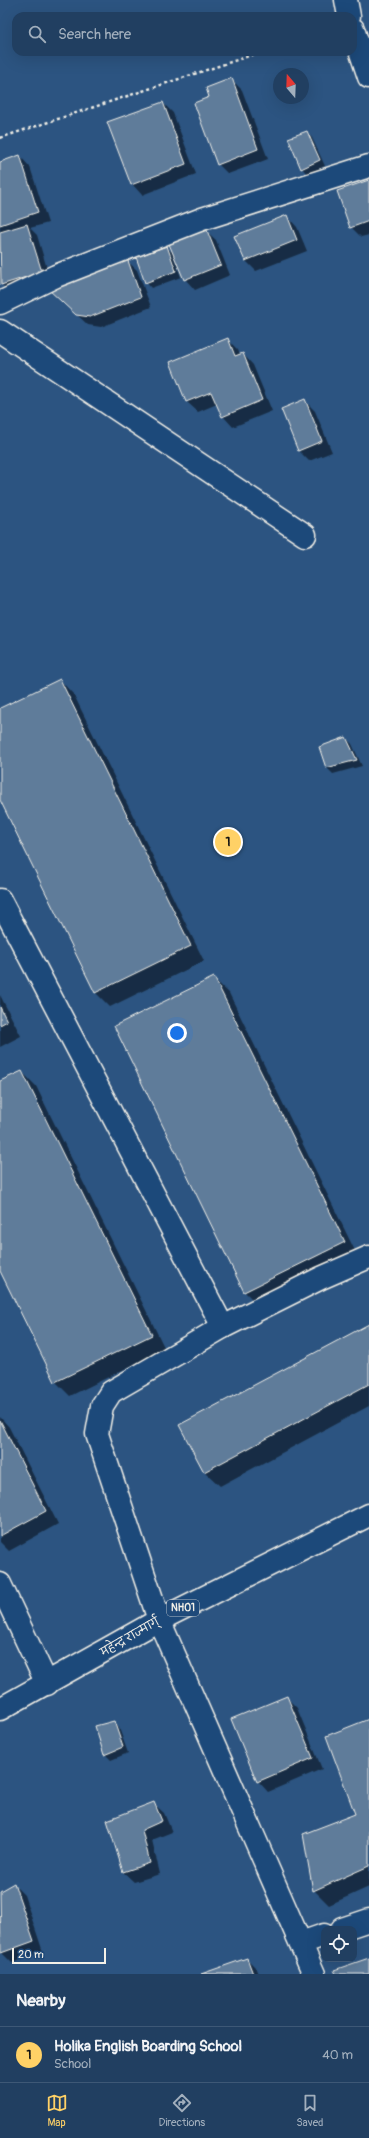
<!DOCTYPE html>
<html lang="en">
<head>
<meta charset="utf-8">
<style>
  :root { --surface:#213f61; --page:#294667; --text:#f1f3f6; --muted:#a2afbd; --line:#3e5876; --accent:#ffd166 }
  body { margin:0; font-family:Pangolin,"Playpen Sans Deva",sans-serif; background:var(--page); color:var(--text) }
  .controls { position:absolute; right:12px; bottom:12px; display:grid; overflow:hidden; border-radius:8px; box-shadow:0 4px 16px #0002 }
  .controls button { width:36px; height:36px; display:grid; place-items:center; padding:0; border:0; border-bottom:1px solid var(--line); background:var(--surface); color:var(--text); font:20px sans-serif }
  .compass { position:absolute; left:273px; top:68px; width:36px; height:36px; border-radius:50%; background:var(--surface); box-shadow:0 4px 16px #0002; rotate:341deg }
  .scale { position:absolute; left:12px; bottom:10px; width:94px; box-sizing:border-box; padding-left:4px; border:2px solid #f4f1e8; border-top:0; font-size:11px; line-height:14px; white-space:nowrap; color:#f4f1e8; -webkit-text-stroke:3px #1f4a7a; paint-order:stroke }
  .you { position:absolute; left:177px; top:1033px; width:14px; height:14px; margin:-10px; border:3px solid #fff; border-radius:50%; background:#1a73e8; box-shadow:0 0 0 6px #1a73e833 }
  .badge { display:grid; place-items:center; width:26px; height:26px; border-radius:50%; background:var(--accent); color:#111; font-size:13px; font-weight:700 }
  .pin { position:absolute; translate:-50% -50%; border:2px solid #fff; box-shadow:0 1px 4px #0006 }
  .list { margin:0; padding:0; list-style:none }
  h2 { display:flex; justify-content:space-between; align-items:center; height:52px; margin:0; padding:0 16px; font-size:17px }
  h2 small { font-size:13px; font-weight:400; color:var(--muted) }
  .list li { display:grid; grid-template-columns:26px 1fr auto; gap:12px; align-items:center; box-sizing:border-box; height:56px; padding:0 16px; border-top:1px solid var(--line) }
  .list b { display:block; font-size:15px; white-space:nowrap }
  .list p { margin:0; font-size:13px; white-space:nowrap; color:var(--muted) }
  .list em { font-size:13px; font-style:normal; color:var(--muted) }
  .icon { flex:none; width:22px; height:22px; fill:none; stroke:currentColor; stroke-width:2; stroke-linecap:round; stroke-linejoin:round }
  .map { position:relative; flex:none; width:369px; height:1974px; overflow:hidden }
  .search { position:absolute; background:var(--surface); box-shadow:0 4px 16px #0002; left:12px; right:12px; top:12px; height:44px; display:flex; align-items:center; gap:10px; box-sizing:border-box; padding:0 14px; border-radius:12px; color:var(--muted); font-size:15px }
  .sheet { height:108px; background:var(--surface) }
  nav { display:flex; justify-content:space-around; align-items:center; box-sizing:border-box; height:56px; border-top:1px solid var(--line); background:var(--surface); font-size:11px; color:var(--muted) }
  nav a { display:grid; justify-items:center; gap:2px }
  nav .on { color:var(--accent) }
  .map>svg:first-child { display:block }
</style>
</head>
<body>
<div class="map">
<svg width="369" height="1974" viewBox="0 0 369 1974">
  <rect width="100%" height="100%" fill="#2c5481"/>
  <filter id="ink" filterUnits="userSpaceOnUse"><feTurbulence type="fractalNoise" baseFrequency=".025" numOctaves="2"/><feDisplacementMap in="SourceGraphic" scale="8" xChannelSelector="R" yChannelSelector="G"/><feConvolveMatrix kernelMatrix="1 2 1 2 8 2 1 2 1" color-interpolation-filters="sRGB"/></filter>
  <g filter="url(#ink)">
    <g fill="#0007">
      <polygon points="232,80 242,90 268,159 228,174 218,164"/>
      <polygon points="163,103 173,113 196,174 142,195 132,184"/>
      <polygon points="307,132 312,138 325,166 307,174 302,168"/>
      <polygon points="20,156 30,167 48,223 30,228 37,235 51,282 12,294 1,284 0,279 0,163"/>
      <polygon points="369,181 369,235 361,237 351,227"/>
      <polygon points="287,216 297,227 307,251 256,271 246,261"/>
      <polygon points="205,230 216,240 230,275 195,290 185,279"/>
      <polygon points="166,247 172,252 181,277 151,288 146,282"/>
      <polygon points="126,260 137,270 151,307 101,327 88,325 60,299"/>
      <polygon points="227,339 238,350 240,355 243,354 253,365 272,411 233,427 223,416 217,404 198,412 187,402 171,362"/>
      <polygon points="305,401 315,411 332,452 309,461 299,451 282,409"/>
      <polygon points="60,680 74,695 204,961 110,1007 95,992 0,798 0,709"/>
      <polygon points="346,738 352,744 362,766 333,774 327,768 321,747"/>
      <polygon points="214,979 229,993 358,1257 259,1306 244,1291"/>
      <polygon points="0,995 21,1036 0,1047"/>
      <polygon points="22,1072 36,1086 165,1349 70,1396 55,1381 0,1268 0,1082"/>
      <polygon points="369,1325 369,1406 220,1486 205,1472 180,1425"/>
      <polygon points="0,1417 9,1427 58,1524 9,1551 0,1542"/>
      <polygon points="287,1698 297,1708 322,1769 268,1792 258,1781"/>
      <polygon points="369,1720 369,1887 329,1905 314,1890 356,1815"/>
      <polygon points="114,1722 119,1728 128,1753 111,1760 105,1754"/>
      <polygon points="153,1803 164,1813 172,1832 152,1840 160,1874 134,1882 123,1872"/>
      <polygon points="14,1885 24,1895 43,1952 12,1963 2,1953 0,1949 0,1892"/>
      <polygon points="247,1959 257,1969 259,1974 204,1974"/>
    </g>
    <g fill="#5e7b9a" stroke="#f4f1e8">
      <polygon points="232,78 258,149 217,165 194,103 209,97 206,88"/>
      <polygon points="163,102 186,164 131,185 107,122"/>
      <polygon points="307,131 320,160 301,169 288,138"/>
      <polygon points="20,155 38,212 0,225 0,162"/>
      <polygon points="369,180 369,221 350,228 337,191"/>
      <polygon points="287,215 297,240 245,261 234,236"/>
      <polygon points="27,224 42,272 1,285 0,232"/>
      <polygon points="206,228 221,265 184,280 169,244"/>
      <polygon points="167,246 176,271 145,283 136,257"/>
      <polygon points="127,258 141,297 90,317 76,315 48,289"/>
      <polygon points="228,338 235,356 243,353 262,400 222,417 211,392 186,402 170,362"/>
      <polygon points="305,399 322,441 298,451 281,409"/>
      <polygon points="60,679 191,946 95,993 0,800 0,708"/>
      <polygon points="346,737 357,760 326,768 319,747"/>
      <polygon points="214,977 345,1242 244,1292 114,1026"/>
      <polygon points="0,1007 7,1021 0,1025"/>
      <polygon points="22,1071 152,1335 55,1382 0,1271 0,1081"/>
      <polygon points="369,1324 369,1384 204,1472 179,1425"/>
      <polygon points="0,1420 46,1511 0,1536"/>
      <polygon points="287,1696 313,1758 257,1782 231,1719"/>
      <polygon points="369,1719 369,1866 313,1891 303,1834 355,1814 326,1736"/>
      <polygon points="114,1721 123,1747 104,1755 95,1726"/>
      <polygon points="154,1802 162,1821 142,1830 150,1863 123,1872 107,1820"/>
      <polygon points="14,1883 34,1941 1,1953 0,1891"/>
      <polygon points="247,1958 253,1974 201,1974"/>
      <polygon points="369,1958 369,1974 336,1974 334,1970"/>
    </g>
    <g fill="none" stroke-linecap="round" stroke-linejoin="round">
      <defs>
        <g id="minor">
          <polyline points="346,0 349,16"/>
          <polyline points="353,29 369,77"/>
          <polyline points="0,303 56,276 202,219 369,166"/>
          <polyline points="0,331 305,535"/>
          <polyline points="0,900 223,1327"/>
          <polyline points="0,1584 47,1684"/>
          <polyline points="342,1929 369,1920"/>
          <polyline points="301,1943 324,1935"/>
          <polyline points="314,1974 159,1620 97,1434 102,1406 111,1392 223,1327 321,1278 369,1257"/>
        </g>
        <polyline id="highway" points="0,1709 159,1620 369,1515"/>
      </defs>
      <use href="#minor" stroke="#f4f1e8" stroke-width="25"/>
      <use href="#highway" stroke="#f4f1e8" stroke-width="25"/>
      <polyline stroke="#f4f1e8" stroke-width="2.5" stroke-dasharray="3 3" stroke-linecap="butt" points="0,138 261,52"/>
      <use href="#minor" stroke="#1f4a7a" stroke-width="22"/>
      <use href="#highway" stroke="#1f4a7a" stroke-width="22"/>
    </g>
  </g>
  <g text-anchor="middle" dominant-baseline="central" stroke-width="3" stroke-linejoin="round" paint-order="stroke">
    <rect fill="#1f4a7a" stroke="#b4bfc7" stroke-width="1" x="167" y="1600" width="32" height="16" rx="3"/>
    <g font-size="10" font-weight="bold" fill="#f4f1e8">
      <text x="183" y="1608">NH01</text>
    </g>
    <g font-size="11" fill="#f4f1e8" stroke="#1f4a7a">
      <text transform="translate(130 1637) rotate(-30)">महेन्द्र राज्मार्ग्</text>
    </g>
  </g>
</svg>
<div class="controls">
<button><svg class="icon" aria-label="locate" viewBox="0 0 24 24"><circle cx="12" cy="12" r="6"/><path d="M12 2v4M12 18v4M2 12h4M18 12h4"/></svg></button>
</div>
<svg class="compass" viewBox="-18 -18 36 36"><path d="M0-13l5 13h-10z" fill="#e53935"/><path d="M0 13l5-13h-10z" fill="#a2afbd"/></svg>
<div class="scale">20 m</div>
<div class="you"></div>
<div class="pin badge" style="left:228px;top:842px">1</div>
<div class="search"><svg class="icon" aria-label="search" viewBox="0 0 24 24"><circle cx="10" cy="10" r="6"/><path d="M15 15l6 6"/></svg>Search here</div>
</div>
<section class="sheet">
<h2>Nearby<small></small></h2>
<ul class="list">
<li><span class="badge">1</span><div><b>Holika English Boarding School</b><p>School</p></div><em>40 m</em></li>
</ul>
</section>
<nav>
<a class="on"><svg class="icon" aria-label="map" viewBox="0 0 24 24"><path d="M3 6l6-2 6 2 6-2v14l-6 2-6-2-6 2zM9 4v14M15 6v14"/></svg>Map</a>
<a><svg class="icon" aria-label="directions" viewBox="0 0 24 24"><path d="M12 3l9 9-9 9-9-9zM9 14v-3h6M13 9l2 2-2 2"/></svg>Directions</a>
<a><svg class="icon" aria-label="saved" viewBox="0 0 24 24"><path d="M7 4h10v16l-5-4-5 4z"/></svg>Saved</a>
</nav>
</body>
</html>
